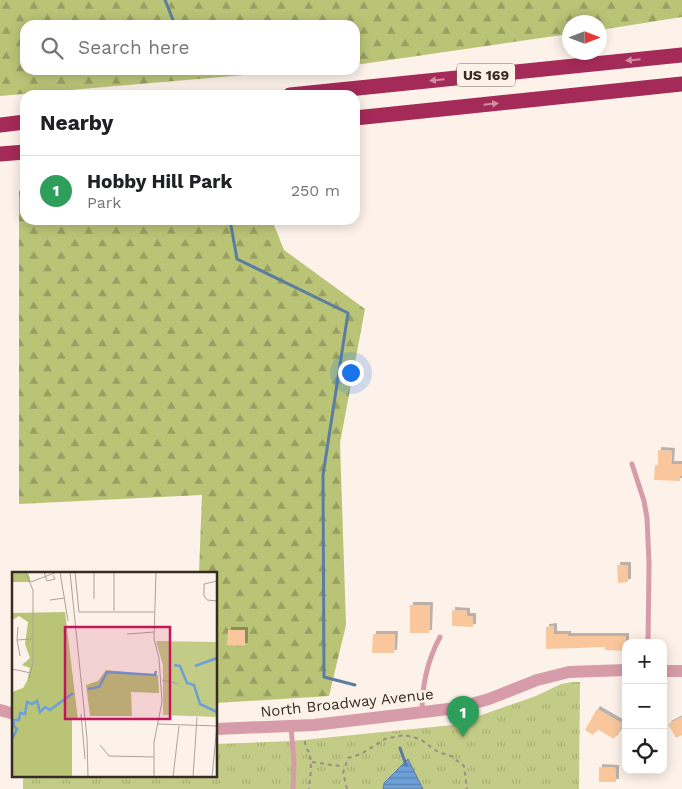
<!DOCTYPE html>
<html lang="en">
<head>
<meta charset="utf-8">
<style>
  :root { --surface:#fff; --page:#f2f2f2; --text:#202124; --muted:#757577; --line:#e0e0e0; --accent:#925b13 }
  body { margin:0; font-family:"Work Sans",sans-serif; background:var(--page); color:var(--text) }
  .controls { position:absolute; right:15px; bottom:15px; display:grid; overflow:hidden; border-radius:10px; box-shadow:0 2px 12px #0003 }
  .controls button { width:45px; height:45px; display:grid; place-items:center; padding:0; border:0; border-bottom:1px solid var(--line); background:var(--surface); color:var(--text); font:25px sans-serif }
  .compass { position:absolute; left:562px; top:15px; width:45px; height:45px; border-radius:50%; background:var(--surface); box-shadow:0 2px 12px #0003; rotate:90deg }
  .you { position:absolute; left:350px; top:372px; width:18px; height:18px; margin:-12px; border:4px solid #fff; border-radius:50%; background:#1a73e8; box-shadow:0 0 0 8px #1a73e833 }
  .badge { display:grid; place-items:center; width:32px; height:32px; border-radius:50%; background:var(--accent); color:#fff; font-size:16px; font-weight:700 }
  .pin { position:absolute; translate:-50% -41px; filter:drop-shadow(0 1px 2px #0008) }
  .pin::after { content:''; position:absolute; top:26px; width:18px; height:15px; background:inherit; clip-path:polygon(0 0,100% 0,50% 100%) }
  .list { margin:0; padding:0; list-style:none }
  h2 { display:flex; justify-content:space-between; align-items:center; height:65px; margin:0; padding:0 20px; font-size:21px }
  h2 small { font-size:16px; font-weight:400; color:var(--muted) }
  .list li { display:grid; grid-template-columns:32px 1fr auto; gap:15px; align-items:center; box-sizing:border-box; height:70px; padding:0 20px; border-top:1px solid var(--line) }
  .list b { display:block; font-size:19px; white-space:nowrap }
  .list p { margin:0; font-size:16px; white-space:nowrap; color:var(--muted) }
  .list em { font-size:16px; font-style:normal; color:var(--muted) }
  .icon { flex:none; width:28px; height:28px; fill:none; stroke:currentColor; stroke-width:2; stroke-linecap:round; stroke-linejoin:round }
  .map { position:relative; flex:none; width:682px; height:789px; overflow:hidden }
  .search { position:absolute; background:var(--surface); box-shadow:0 2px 12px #0003; left:20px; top:20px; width:340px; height:55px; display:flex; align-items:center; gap:12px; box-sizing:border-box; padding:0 18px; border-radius:15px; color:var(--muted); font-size:19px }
  .panel { position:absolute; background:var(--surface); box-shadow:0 2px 12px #0003; left:20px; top:90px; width:340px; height:135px; border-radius:15px }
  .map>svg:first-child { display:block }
</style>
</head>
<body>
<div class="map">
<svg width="682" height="789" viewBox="0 0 682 789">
  <defs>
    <pattern id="grass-tufts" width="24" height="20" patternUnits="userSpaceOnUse" patternTransform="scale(1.25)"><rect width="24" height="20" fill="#c3cc87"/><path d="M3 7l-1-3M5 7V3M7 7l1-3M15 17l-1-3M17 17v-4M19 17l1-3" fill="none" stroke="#a8af74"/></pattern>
    <pattern id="forest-firs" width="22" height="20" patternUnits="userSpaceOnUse" patternTransform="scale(1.25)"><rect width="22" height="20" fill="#bac477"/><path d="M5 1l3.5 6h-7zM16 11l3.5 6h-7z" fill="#989f61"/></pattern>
    <pattern id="water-rules" width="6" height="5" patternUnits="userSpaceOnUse" patternTransform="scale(1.25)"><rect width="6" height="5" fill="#6d9fd9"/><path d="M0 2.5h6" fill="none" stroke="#5a82b0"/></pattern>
    <filter id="shadow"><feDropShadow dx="3" dy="-3" stdDeviation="0" flood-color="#0004"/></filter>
  </defs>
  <rect width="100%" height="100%" fill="#fdf2e9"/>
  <polygon fill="url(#grass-tufts)" points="572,682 580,682 579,789 23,789 23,775 216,775 216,744 293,741 453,725 536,696 561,684"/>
  <g fill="url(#forest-firs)">
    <polygon points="0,0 682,0 682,17 600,30 600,22 570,22 569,34 355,65 355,25 25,25 25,70 301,70 0,96"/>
    <polygon points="25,190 25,220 272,220 284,250 365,309 340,443 346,625 329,696 216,703 216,573 199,573 202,495 19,504 19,191"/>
  </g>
  <polygon fill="url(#water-rules)" stroke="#5c7ca2" points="408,759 423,789 383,789 384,783"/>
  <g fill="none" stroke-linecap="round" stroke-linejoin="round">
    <g stroke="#5c7ca2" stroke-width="3">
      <polyline points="165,0 175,25"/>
      <polyline points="230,220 237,259 348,313 323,475 324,677 355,685"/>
      <polyline points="400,748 406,765"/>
    </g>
  </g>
  <g fill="#f9c79b" filter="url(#shadow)">
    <polygon points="658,450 672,451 671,464 682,464 682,476 680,476 680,481 654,480 655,465 658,465"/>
    <polygon points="617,565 628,565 628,582 618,583"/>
    <polygon points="410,605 430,605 429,633 410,633"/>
    <polygon points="452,610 467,611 467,616 473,616 473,627 452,626"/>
    <polygon points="554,626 554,634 568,634 568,636 626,636 626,651 605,650 605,647 546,649 546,627"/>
    <polygon points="228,630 245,630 245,646 227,645"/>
    <polygon points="373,634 395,634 394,653 372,653"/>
    <polygon points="597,709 623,724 614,739 597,729 593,735 585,730"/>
    <polygon points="682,717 682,735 676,738 668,724"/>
    <polygon points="599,767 616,768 616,782 599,782"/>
  </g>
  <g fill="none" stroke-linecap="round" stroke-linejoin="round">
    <g stroke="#998f86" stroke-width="2" stroke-dasharray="4 4" stroke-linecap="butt">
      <path d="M305 741C305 748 309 750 310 756 312 766 310 779 309 789"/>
      <path d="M312 762C323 763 332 766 344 766"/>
      <polyline points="347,789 343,773 348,758 361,754 385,739 404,735 420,739 438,752 451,756 464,766 467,789"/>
    </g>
    <g stroke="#d79caa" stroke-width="5">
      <polyline points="632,464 644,501 647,518 649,563 648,643"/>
      <path d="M422 712C422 684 427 661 440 637"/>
      <polyline points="291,727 294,762 293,789"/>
    </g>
    <g stroke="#d79caa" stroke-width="12">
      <polyline points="663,671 682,671"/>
      <polyline points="0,710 14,714"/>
      <polyline points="216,729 314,725 457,708 489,699 537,680 569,672 626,670"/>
    </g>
    <g stroke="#a42a57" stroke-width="15">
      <polyline points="290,95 682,55"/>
      <polyline points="355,118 682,84"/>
      <polyline points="0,125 25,122"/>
      <polyline points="0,154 25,152"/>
    </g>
  </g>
  <defs><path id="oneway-solid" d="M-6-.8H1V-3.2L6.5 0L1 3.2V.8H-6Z" transform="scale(1.25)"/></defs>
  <g fill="#d08ea0">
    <use href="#oneway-solid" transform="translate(633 60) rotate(174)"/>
    <use href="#oneway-solid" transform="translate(437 80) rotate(174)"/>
    <use href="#oneway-solid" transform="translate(491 104) rotate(-6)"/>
  </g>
  <g text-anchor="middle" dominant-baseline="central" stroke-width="5" stroke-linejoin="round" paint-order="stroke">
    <rect fill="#fdf2e9" stroke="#72675e" stroke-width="1" x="457" y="63.5" width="58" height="23" rx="4"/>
    <g font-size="14" font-weight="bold" fill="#362c23">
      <text x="486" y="75">US 169</text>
    </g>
    <g font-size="15" fill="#362c23" stroke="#fdf2e9">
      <text transform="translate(347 703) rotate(-6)">North Broadway Avenue</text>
    </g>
  </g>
  <g transform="translate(12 572)">
    <rect width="205" height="205" fill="#fdf2e9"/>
    <path d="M144 69 205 70V145L151 143V93Z" fill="#c3cc87"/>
    <path d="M0 0H16L19 10H0ZM53 40 66 148H60V205H0V120L11 116 15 109 18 96 10 93 18 86 13 72 16 50 7 44 0 48V41ZM94 98 146 103 147 121 119 120 120 144H78L74 113 86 109Z" fill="#bac477"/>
    <path fill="none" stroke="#6d9fd9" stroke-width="2.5" d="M162 93 168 94 175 111 182 113 188 132 205 140M183 94 205 86M76 117 87 115 95 100 143 103 144 99M0 152 5 157 0 167M2 153 1 148H7L8 141 13 142 15 130 20 132 25 129 28 140 33 135 38 138 61 121"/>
    <path fill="none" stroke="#ada39a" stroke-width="1" d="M13 0 21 18V90L17 107M32 0 35 9 43 7 41 3M48 0 56 49M58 0 75 166 76 205M63 0 67 40H143M205 9 192 12V24L195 28 205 29M19 10 45 0M82 27V0M38 28 53 26M102 39V0M6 55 5 68 8 84M115 62 142 60M5 68 20 67M0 97 19 101M150 108 167 112M69 142 73 187M146 152 205 154M88 173 97 184 142 185M142 205V170L150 130 147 86 142 67 144 0M161 205 167 154M181 205 185 145M181 205H205M200 205 205 154"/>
    <path fill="#c2185b" fill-opacity="0.15" stroke="#c2185b" stroke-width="2.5" d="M53 55H158V147H53Z"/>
    <rect width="205" height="205" fill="none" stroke="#362c23" stroke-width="2.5"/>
  </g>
</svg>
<div class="controls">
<button>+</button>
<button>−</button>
<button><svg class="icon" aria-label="locate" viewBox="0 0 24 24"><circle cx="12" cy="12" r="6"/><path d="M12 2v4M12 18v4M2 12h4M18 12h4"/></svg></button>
</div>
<svg class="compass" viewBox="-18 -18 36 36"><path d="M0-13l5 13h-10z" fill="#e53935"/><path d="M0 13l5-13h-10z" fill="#757577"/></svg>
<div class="you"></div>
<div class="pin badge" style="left:463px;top:737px;background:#2e9e5b">1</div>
<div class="search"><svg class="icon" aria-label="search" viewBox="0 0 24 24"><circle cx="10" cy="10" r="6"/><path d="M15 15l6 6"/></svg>Search here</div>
<section class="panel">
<h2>Nearby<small></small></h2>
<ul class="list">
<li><span class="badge" style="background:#2e9e5b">1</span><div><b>Hobby Hill Park</b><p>Park</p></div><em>250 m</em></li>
</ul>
</section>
</div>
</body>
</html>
